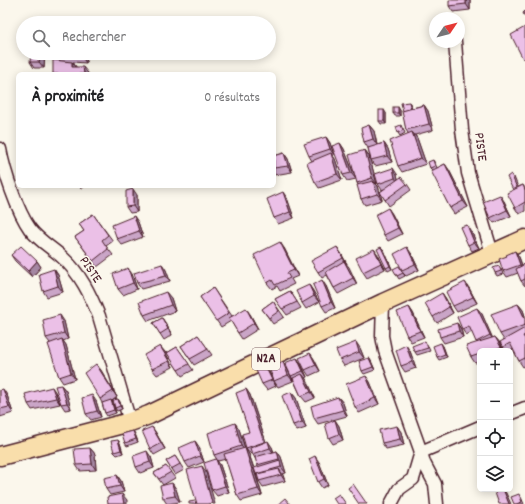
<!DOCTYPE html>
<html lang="fr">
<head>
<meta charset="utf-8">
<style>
  :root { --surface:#fff; --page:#f2f2f2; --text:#202124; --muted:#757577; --line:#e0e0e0 }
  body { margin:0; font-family:Dekko,sans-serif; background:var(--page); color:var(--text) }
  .controls { position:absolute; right:12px; bottom:12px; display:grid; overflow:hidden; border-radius:6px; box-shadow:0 2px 10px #0003 }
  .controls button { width:36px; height:36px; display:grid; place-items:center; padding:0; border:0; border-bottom:1px solid var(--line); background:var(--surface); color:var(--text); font:20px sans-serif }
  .compass { position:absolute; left:429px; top:12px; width:36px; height:36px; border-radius:50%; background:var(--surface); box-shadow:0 2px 10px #0003; rotate:55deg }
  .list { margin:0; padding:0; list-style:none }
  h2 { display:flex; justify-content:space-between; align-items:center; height:52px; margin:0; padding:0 16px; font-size:17px }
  h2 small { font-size:13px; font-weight:400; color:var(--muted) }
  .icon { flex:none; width:22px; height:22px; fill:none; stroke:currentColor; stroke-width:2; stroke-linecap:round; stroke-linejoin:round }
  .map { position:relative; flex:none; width:525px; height:504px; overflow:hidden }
  .search { position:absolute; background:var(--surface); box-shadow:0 2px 10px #0003; left:16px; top:16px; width:260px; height:44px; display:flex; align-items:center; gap:10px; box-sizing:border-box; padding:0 14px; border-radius:22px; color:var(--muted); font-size:15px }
  .panel { position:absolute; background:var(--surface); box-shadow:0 2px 10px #0003; left:16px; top:72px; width:260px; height:116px; border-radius:6px }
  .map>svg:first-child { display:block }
</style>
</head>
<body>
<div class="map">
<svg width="525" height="504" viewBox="0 0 525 504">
  <rect width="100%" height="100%" fill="#fbf7ec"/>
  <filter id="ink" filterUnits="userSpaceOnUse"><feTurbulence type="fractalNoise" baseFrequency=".025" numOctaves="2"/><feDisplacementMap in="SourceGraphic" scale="8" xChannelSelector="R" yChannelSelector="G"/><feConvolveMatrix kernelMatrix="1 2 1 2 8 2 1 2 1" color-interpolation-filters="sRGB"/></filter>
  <g filter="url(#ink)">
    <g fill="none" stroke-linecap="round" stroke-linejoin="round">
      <defs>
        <g id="minor">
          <polyline points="455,42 462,130 468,173 492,253"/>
          <path d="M0 149C4 171 17 211 30 229 38 240 52 248 62 257 80 273 90 294 99 316L130 422"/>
          <polyline points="383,303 382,336 385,351 421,452 480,427"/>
          <polyline points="510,414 525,408"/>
          <polyline points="421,452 424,463 435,484 437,504"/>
          <polyline points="391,504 399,489 413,479 421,452"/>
        </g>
        <polyline id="highway" points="0,456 130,422 149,415 383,303 525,239"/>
      </defs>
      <use href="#minor" stroke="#4a1f2b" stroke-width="15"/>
      <use href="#highway" stroke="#4a1f2b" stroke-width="21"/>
      <use href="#minor" stroke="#fbf7ec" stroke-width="12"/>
      <use href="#highway" stroke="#f9deab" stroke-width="18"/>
    </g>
    <g fill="#caa5c7" stroke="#4a1f2b">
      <polygon points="470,0 470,10 453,12 449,6"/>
      <polygon points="45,53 44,68 34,68 30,62"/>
      <polygon points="87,53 86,63 73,62 76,67 88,73 88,74 53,74 57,61 54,56"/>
      <polygon points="409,102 411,105 412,108 424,105 428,111 433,130 415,135 417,138 426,164 402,172 398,166 408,133 406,130 403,111"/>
      <polygon points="400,110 400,116 395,116 393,113"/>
      <polygon points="386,113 386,124 381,124 379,121"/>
      <polygon points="369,125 374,131 377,145 384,143 388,149 392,162 375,166 371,160 368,148 364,142"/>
      <polygon points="403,128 405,133 400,136 398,133"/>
      <polygon points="326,137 330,143 334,155 333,156 335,159 342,180 319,188 315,182 312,161 309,156"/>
      <polygon points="340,143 344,149 356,179 347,181 343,175"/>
      <polygon points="365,150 369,156 377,184 376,184 378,186 382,200 365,205 361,199 358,185 357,183"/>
      <polygon points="284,153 288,159 292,172 274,175 274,156"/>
      <polygon points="433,160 435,163 437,168 445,164 449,170 468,207 454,214 450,208 432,170 430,168"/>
      <polygon points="397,174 398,179 407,184 411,190 389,206 380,192 384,189 382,190 378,184"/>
      <polygon points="514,177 518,187 523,185 525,188 525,211 519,214 515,208 513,190"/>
      <polygon points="80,186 85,186 81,188"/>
      <polygon points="137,195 137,212 130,213 126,207"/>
      <polygon points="287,198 294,218 278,224 274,218"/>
      <polygon points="504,201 511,216 494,223 490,218"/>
      <polygon points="388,208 392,214 402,234 388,241 384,235"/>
      <polygon points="93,214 113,241 106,246 113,255 97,267 75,237 84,231 79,224"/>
      <polygon points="138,222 143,237 122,245 117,239"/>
      <polygon points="467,225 471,231 479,248 472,251 468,245"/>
      <polygon points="337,247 347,264 346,265 357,284 338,294 334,288 327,275 322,278 318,272"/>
      <polygon points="381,247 384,250 392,269 388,271 386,268"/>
      <polygon points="284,248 298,276 291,279 294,284 280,291 277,286 272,289 267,283"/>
      <polygon points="374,249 378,255 385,269 367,278 363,272"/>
      <polygon points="515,251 519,257 522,265 525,264 525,286 521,281 518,273 507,277 503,271"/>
      <polygon points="411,253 419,270 406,276 403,273 405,276 399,279 397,276"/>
      <polygon points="11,255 37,261 41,267 32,277 15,261"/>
      <polygon points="162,264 166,270 170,281 141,289 137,283"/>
      <polygon points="54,269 58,275 63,292 47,297 43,291"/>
      <polygon points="501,269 503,274 497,276 495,273"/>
      <polygon points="132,274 137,289 123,295 118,289"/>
      <polygon points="309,285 313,291 319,302 306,309 302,303"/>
      <polygon points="326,286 335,308 326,312 322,306"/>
      <polygon points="213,288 232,316 250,314 258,329 242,339 238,333 231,321 221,327 200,297"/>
      <polygon points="469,288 477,303 457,312 453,306"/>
      <polygon points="290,291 301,308 287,315 275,299"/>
      <polygon points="442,293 446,299 453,313 437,323 433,317"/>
      <polygon points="171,298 175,311 148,321 144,315"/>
      <polygon points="273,301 284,317 273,324 262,309"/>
      <polygon points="518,304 523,310 525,316 525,366 523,367 519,361 513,349 510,351 506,351 503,347 504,340 500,334"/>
      <polygon points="409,307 413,313 424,337 411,342 407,336"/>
      <polygon points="477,308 482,314 492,338 495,337 500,343 504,351 480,351 480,362 475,363 471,357 477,343 472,332 466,335 462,329"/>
      <polygon points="162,318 166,324 172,335 164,340 153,323"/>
      <polygon points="64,321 68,339 63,341 66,345 75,379 63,383 59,377 50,343 46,338"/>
      <polygon points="457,323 461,329 463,337 444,343 440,337"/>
      <polygon points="198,335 212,355 194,365 181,346"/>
      <polygon points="427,344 430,351 417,355 415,352"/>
      <polygon points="443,346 447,357 439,360 437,357"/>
      <polygon points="177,347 193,370 182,376 167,353"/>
      <polygon points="360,348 364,358 344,366 340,360"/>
      <polygon points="410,351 416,368 405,372 401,366"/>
      <polygon points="165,352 173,367 157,375 152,369"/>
      <polygon points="310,353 314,359 320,371 309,376 305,370"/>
      <polygon points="297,358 301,364 307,377 305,378 315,398 306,402 301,396 294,381 291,376"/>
      <polygon points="369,358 371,361 375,370 364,374 362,371"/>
      <polygon points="96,364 117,397 112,401 113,403 116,413 107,416 105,413 102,403 100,399"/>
      <polygon points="287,368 293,381 278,387 274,381"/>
      <polygon points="268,370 276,386 267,390 262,384"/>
      <polygon points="366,376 370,382 379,404 359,413 355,407"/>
      <polygon points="61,385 66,391 71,409 65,410 61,404"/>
      <polygon points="246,389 250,395 266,442 272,447 274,452 277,451 281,457 286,473 282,474 285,481 263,487 259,481 258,477 256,474 262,495 241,501 237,495 226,459 218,461 214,455 235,423 239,429 245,448 249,454 255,471 258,466 256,460 252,453 251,454 246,448 249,432"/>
      <polygon points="0,390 7,395 13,413 0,417"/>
      <polygon points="291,392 296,398 306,428 297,431 293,425"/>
      <polygon points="56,393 60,404 32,410 28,404"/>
      <polygon points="338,397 343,403 347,416 318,424 314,418"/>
      <polygon points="118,399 120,402 122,409 117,411 115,408"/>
      <polygon points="96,401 101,417 91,420 86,414"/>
      <polygon points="335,420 339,426 343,440 333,444 329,438"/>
      <polygon points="397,426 401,432 404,445 386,449 382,443"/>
      <polygon points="152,427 156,433 165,449 154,455 150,449"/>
      <polygon points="133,431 135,434 138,442 127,446 125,443"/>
      <polygon points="118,440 120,443 123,453 117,455 114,452"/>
      <polygon points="195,441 199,447 204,462 189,468 185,462"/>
      <polygon points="90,448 95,454 96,470 80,471 76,465"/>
      <polygon points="175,456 184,470 175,475 166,461"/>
      <polygon points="151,457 154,468 140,473 136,467"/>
      <polygon points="216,459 220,465 229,492 217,496 212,490"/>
      <polygon points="319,462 328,485 322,488 318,482"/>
      <polygon points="166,466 175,478 163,485 154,473"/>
      <polygon points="117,475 121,481 124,492 110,495 106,489"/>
      <polygon points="172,483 176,489 180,502 167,504 163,498"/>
      <polygon points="521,497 524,504 514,504"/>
    </g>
    <g fill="#a486a2" stroke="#4a1f2b">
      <polygon points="466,0 470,0 470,10 466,4"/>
      <polygon points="40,53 45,53 44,68 39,62"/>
      <polygon points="82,53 87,53 86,63 82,57"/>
      <polygon points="72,62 77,68 72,67"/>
      <polygon points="83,67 88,73 88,74 84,74"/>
      <polygon points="409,102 411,105 413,113 411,110"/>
      <polygon points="424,105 428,111 433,130 429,124"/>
      <polygon points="398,107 400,110 400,116 398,113"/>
      <polygon points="384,110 386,113 386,124 384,121"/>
      <polygon points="369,125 374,131 377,145 373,139"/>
      <polygon points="412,132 417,138 426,164 421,158"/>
      <polygon points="326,137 330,143 334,155 330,149"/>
      <polygon points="340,143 344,149 356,179 351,173"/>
      <polygon points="384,143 388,149 392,162 387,156"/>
      <polygon points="365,150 369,156 377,184 372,178"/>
      <polygon points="284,153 288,159 292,172 288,166"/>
      <polygon points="331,153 335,159 342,180 337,174"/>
      <polygon points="445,164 449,170 468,207 463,201"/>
      <polygon points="393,168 397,174 399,184 395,178"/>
      <polygon points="373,181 378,186 382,200 377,194"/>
      <polygon points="133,189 137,195 137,212 133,206"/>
      <polygon points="283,192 287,198 294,218 290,212"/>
      <polygon points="500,195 504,201 511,216 507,210"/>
      <polygon points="388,208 392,214 402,234 398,228"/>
      <polygon points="134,216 138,222 143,237 139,231"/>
      <polygon points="467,225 471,231 479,248 474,242"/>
      <polygon points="280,242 284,248 298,276 294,270"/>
      <polygon points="337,247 341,253 347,264 343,258"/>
      <polygon points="381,247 384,250 392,269 390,266"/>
      <polygon points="407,247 411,253 419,270 415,264"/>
      <polygon points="374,249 378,255 385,269 381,263"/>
      <polygon points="515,251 519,257 524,271 520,265"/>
      <polygon points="37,261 41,267 32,277 28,271"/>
      <polygon points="344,261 349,267 357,284 353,278"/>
      <polygon points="162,264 166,270 170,281 166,276"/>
      <polygon points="128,268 132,274 137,289 133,283"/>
      <polygon points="54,269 58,275 63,292 58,286"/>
      <polygon points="322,280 326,286 335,308 331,302"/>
      <polygon points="465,282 469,288 477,303 473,297"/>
      <polygon points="309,285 313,291 319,302 314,296"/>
      <polygon points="166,292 171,298 175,311 171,305"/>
      <polygon points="442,293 446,299 453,313 449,307"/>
      <polygon points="518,304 523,310 525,316 525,319"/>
      <polygon points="409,307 413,313 424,337 420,331"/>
      <polygon points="246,308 250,314 258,329 254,323"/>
      <polygon points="477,308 482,314 494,341 490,335"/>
      <polygon points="60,315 64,321 68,339 64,333"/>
      <polygon points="162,318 166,324 172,335 168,329"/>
      <polygon points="457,323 461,329 463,337 459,331"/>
      <polygon points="495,337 500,343 504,351 501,347"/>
      <polygon points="62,339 66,345 75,379 71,373"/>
      <polygon points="356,342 360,348 364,358 359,352"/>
      <polygon points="441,343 443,346 447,357 445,354"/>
      <polygon points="406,345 410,351 416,368 412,362"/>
      <polygon points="160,346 165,352 173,367 169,361"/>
      <polygon points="310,353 314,359 320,371 316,365"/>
      <polygon points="297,358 301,364 307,377 303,371"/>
      <polygon points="369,358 371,361 375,370 373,367"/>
      <polygon points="283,362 287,368 293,381 288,375"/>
      <polygon points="96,364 101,370 117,397 113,391"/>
      <polygon points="264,364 268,370 276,386 272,380"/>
      <polygon points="302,374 307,380 315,398 311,392"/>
      <polygon points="366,376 370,382 379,404 375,398"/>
      <polygon points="61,385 66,391 71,409 67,403"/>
      <polygon points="52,387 56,393 60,404 56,398"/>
      <polygon points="3,389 7,395 13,413 9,407"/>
      <polygon points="246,389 250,395 268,448 264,442"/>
      <polygon points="291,392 296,398 306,428 302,422"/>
      <polygon points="92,395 96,401 101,417 97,411"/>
      <polygon points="338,397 343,403 347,416 343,410"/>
      <polygon points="118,399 120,402 122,409 120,406"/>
      <polygon points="111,400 113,403 116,413 114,410"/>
      <polygon points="335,420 339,426 343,440 339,434"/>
      <polygon points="235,423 239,429 246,452 241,446"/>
      <polygon points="397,426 401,432 404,445 400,439"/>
      <polygon points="152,427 156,433 165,449 161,443"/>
      <polygon points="133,431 135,434 138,442 136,439"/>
      <polygon points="118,440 120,443 123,453 121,450"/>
      <polygon points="195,441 199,447 204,462 200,456"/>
      <polygon points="268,441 272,447 274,454 270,448"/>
      <polygon points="90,448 95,454 96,470 92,464"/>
      <polygon points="245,448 249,454 262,495 258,489"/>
      <polygon points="147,451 151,457 154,468 150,462"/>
      <polygon points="277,451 281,457 286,473 281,467"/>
      <polygon points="315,456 319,462 328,485 324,479"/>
      <polygon points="216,459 220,465 229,492 225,486"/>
      <polygon points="202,466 206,472 215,504 213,504 212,503"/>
      <polygon points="279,469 283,475 285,481 281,475"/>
      <polygon points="117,475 121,481 124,492 120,486"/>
      <polygon points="172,483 176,489 180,502 175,496"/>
      <polygon points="503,489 506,493 511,504 509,504"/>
      <polygon points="122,494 127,500 127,504 124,504"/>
    </g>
    <g fill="#ebc0e7" stroke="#4a1f2b">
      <polygon points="449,0 466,0 466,4 449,6"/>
      <polygon points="525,11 525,17 523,13"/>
      <polygon points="525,27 525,58 523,59 511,35"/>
      <polygon points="31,53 40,53 39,62 30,62"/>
      <polygon points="54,53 82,53 82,57 54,56"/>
      <polygon points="53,60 72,62 72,67 83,67 84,74 53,74"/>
      <polygon points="409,102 411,109 403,111 401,103"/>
      <polygon points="424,105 429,124 406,130 402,111"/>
      <rect x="393" y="107" width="5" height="6"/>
      <rect x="379" y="110" width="5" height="11"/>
      <polygon points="369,125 373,139 364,142 361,128"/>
      <polygon points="401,125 403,130 398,133 396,127"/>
      <polygon points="412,132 421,158 398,166 390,141"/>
      <polygon points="326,137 330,149 309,156 304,144"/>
      <polygon points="340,143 351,173 343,175 332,146"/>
      <polygon points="384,143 387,156 371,160 368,148"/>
      <polygon points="365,150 372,178 357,183 349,155"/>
      <polygon points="284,153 288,166 274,168 274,156"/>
      <polygon points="331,153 337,174 315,182 307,163"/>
      <polygon points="433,160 435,166 430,168 428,162"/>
      <polygon points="445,164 463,201 450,208 431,171"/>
      <polygon points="393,168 395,178 378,184 375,174"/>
      <polygon points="511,174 517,188 513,190 507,177"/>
      <polygon points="401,177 407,184 385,200 380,192"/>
      <polygon points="373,181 377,194 361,199 357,185"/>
      <polygon points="523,185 525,190 525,202 515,208 507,193"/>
      <polygon points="133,189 133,206 126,207 126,191"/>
      <polygon points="283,192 290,212 274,218 267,199"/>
      <polygon points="500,195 507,210 490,218 483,202"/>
      <polygon points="388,208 398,228 384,235 375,215"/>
      <polygon points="93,214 108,235 102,240 108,249 93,261 75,237 84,231 79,224"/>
      <polygon points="134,216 139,231 117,239 112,225"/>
      <polygon points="467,225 474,242 468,245 460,227"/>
      <polygon points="280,242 294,270 287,273 290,278 275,285 272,280 267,283 254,255"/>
      <polygon points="21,246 37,261 28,271 11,255"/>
      <polygon points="337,247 343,258 318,272 311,261"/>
      <polygon points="381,247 390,266 386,268 377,249"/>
      <polygon points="407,247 415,264 402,270 394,254"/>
      <polygon points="374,249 381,263 363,272 356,258"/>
      <polygon points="515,251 520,265 503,271 499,259 507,256 506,255"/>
      <polygon points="344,261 353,278 334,288 326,272"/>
      <polygon points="162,264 166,276 137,283 134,273"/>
      <polygon points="525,264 525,279 521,281 516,269"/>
      <polygon points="399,266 403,273 397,276 393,269"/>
      <polygon points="499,266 501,271 495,273 493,268"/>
      <polygon points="128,268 133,283 118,289 113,274"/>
      <polygon points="54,269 58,286 43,291 39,274"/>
      <polygon points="322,280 331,302 322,306 313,285"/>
      <polygon points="465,282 473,297 453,306 446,292"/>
      <polygon points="309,285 314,296 302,303 296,291"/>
      <polygon points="213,288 229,313 216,321 200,297"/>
      <polygon points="290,291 297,302 282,309 275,299"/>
      <polygon points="166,292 171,305 144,315 139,302"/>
      <polygon points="442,293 449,307 433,317 425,303"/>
      <polygon points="273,301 279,311 269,318 262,309"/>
      <polygon points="518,304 525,319 525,325 500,334 491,314"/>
      <polygon points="409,307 420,331 407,336 397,312"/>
      <polygon points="246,308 254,323 238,333 229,318"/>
      <polygon points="477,308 490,335 476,342 469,326 462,329 457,317"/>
      <polygon points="60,315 64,333 46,338 43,320"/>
      <polygon points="162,318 168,329 160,334 153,323"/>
      <polygon points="457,323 459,331 440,337 438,329"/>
      <polygon points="525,328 525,335 523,336 525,339 525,358 519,361 510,343 503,347 500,342"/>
      <polygon points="198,335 208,349 190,359 181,346"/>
      <polygon points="495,337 501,347 490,351 480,351 480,354 471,357 466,346"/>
      <polygon points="62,339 71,373 59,377 48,344"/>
      <polygon points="425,341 428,348 415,352 412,346"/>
      <polygon points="356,342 359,352 340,360 336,350"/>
      <polygon points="441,343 445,354 437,357 433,346"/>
      <polygon points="406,345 412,362 401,366 396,350"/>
      <polygon points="160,346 169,361 152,369 144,355"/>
      <polygon points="177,347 189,364 178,370 167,353"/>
      <polygon points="310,353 316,365 305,370 299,358"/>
      <polygon points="297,358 303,371 291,376 285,363"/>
      <polygon points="369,358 373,367 362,371 359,361"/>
      <polygon points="283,362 288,375 274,381 269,368"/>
      <polygon points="96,364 113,391 100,399 84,373"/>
      <polygon points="264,364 272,380 262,384 255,368"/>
      <polygon points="302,374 311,392 301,396 293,378"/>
      <polygon points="366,376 375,398 355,407 346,384"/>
      <polygon points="61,385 67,403 61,404 55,386"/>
      <polygon points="52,387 56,398 28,404 25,394"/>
      <polygon points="3,389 9,407 0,409 0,390"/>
      <polygon points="246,389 264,442 246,448 242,434 249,432 236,393"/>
      <polygon points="291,392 302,422 293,425 282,396"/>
      <polygon points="92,395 97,411 86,414 82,398"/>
      <polygon points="338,397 343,410 314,418 311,406"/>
      <polygon points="118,399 120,406 115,408 113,400"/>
      <polygon points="111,400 114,410 105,413 102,403"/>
      <polygon points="335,420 339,434 329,438 325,424"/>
      <polygon points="235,423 241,446 214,455 208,433"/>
      <polygon points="397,426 400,439 382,443 379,430"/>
      <polygon points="152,427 161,443 150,449 142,431"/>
      <polygon points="133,431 136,439 125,443 122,434"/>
      <polygon points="118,440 121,450 114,452 111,441"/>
      <polygon points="195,441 200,456 185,462 179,448"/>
      <polygon points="268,441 270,448 252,454 250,448"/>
      <polygon points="90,448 92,464 76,465 74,449"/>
      <polygon points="245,448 258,489 237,495 224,454"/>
      <polygon points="147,451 150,462 136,467 133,456"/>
      <polygon points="277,451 279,459 257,465 255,457"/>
      <polygon points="175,456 180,464 171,469 166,461"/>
      <polygon points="315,456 324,479 318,482 309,459"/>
      <polygon points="216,459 225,486 212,490 204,463"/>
      <polygon points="280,460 281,467 256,474 254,468"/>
      <polygon points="166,466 171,472 159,479 154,473"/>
      <polygon points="202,466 212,503 207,504 197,504 187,470"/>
      <polygon points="279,469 281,475 259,481 257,474"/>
      <polygon points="117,475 120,486 106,489 104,478"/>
      <polygon points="172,483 175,496 163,498 160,486"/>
      <polygon points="353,484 367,504 359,504 348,488"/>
      <polygon points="498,489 503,489 509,504 499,504 494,490"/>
      <polygon points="122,494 124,504 108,504 107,497"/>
      <polygon points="339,494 346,504 337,504 333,498"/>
      <polygon points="519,494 522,502 516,504 514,504 511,497"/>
      <polygon points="285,498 290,504 278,504"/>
      <polygon points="195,501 196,504 189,504 189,502"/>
    </g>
  </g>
  <g text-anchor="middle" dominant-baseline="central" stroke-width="3" stroke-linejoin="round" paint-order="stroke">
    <rect fill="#fbf7ec" stroke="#7f6065" stroke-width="1" x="252" y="348" width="28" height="22" rx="3"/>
    <g font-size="13" font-weight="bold" fill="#4a1f2b">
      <text x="266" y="359">N2A</text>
    </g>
    <g font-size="14" fill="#4a1f2b" stroke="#fbf7ec">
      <text transform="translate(480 147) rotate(83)">PISTE</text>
      <text transform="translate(90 270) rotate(56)">PISTE</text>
    </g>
  </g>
</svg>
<div class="controls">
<button>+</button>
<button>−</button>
<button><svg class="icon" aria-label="locate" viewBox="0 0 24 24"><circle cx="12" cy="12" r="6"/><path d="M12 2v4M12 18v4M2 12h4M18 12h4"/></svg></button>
<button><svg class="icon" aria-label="layers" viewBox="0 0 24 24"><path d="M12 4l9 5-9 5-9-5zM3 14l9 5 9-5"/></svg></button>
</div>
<svg class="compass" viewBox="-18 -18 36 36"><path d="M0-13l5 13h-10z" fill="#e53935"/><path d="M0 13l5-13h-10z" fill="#757577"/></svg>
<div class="search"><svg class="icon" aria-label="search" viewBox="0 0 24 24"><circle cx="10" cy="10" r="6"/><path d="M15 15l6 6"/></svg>Rechercher</div>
<section class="panel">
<h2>À proximité<small>0 résultats</small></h2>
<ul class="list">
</ul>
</section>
</div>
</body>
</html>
